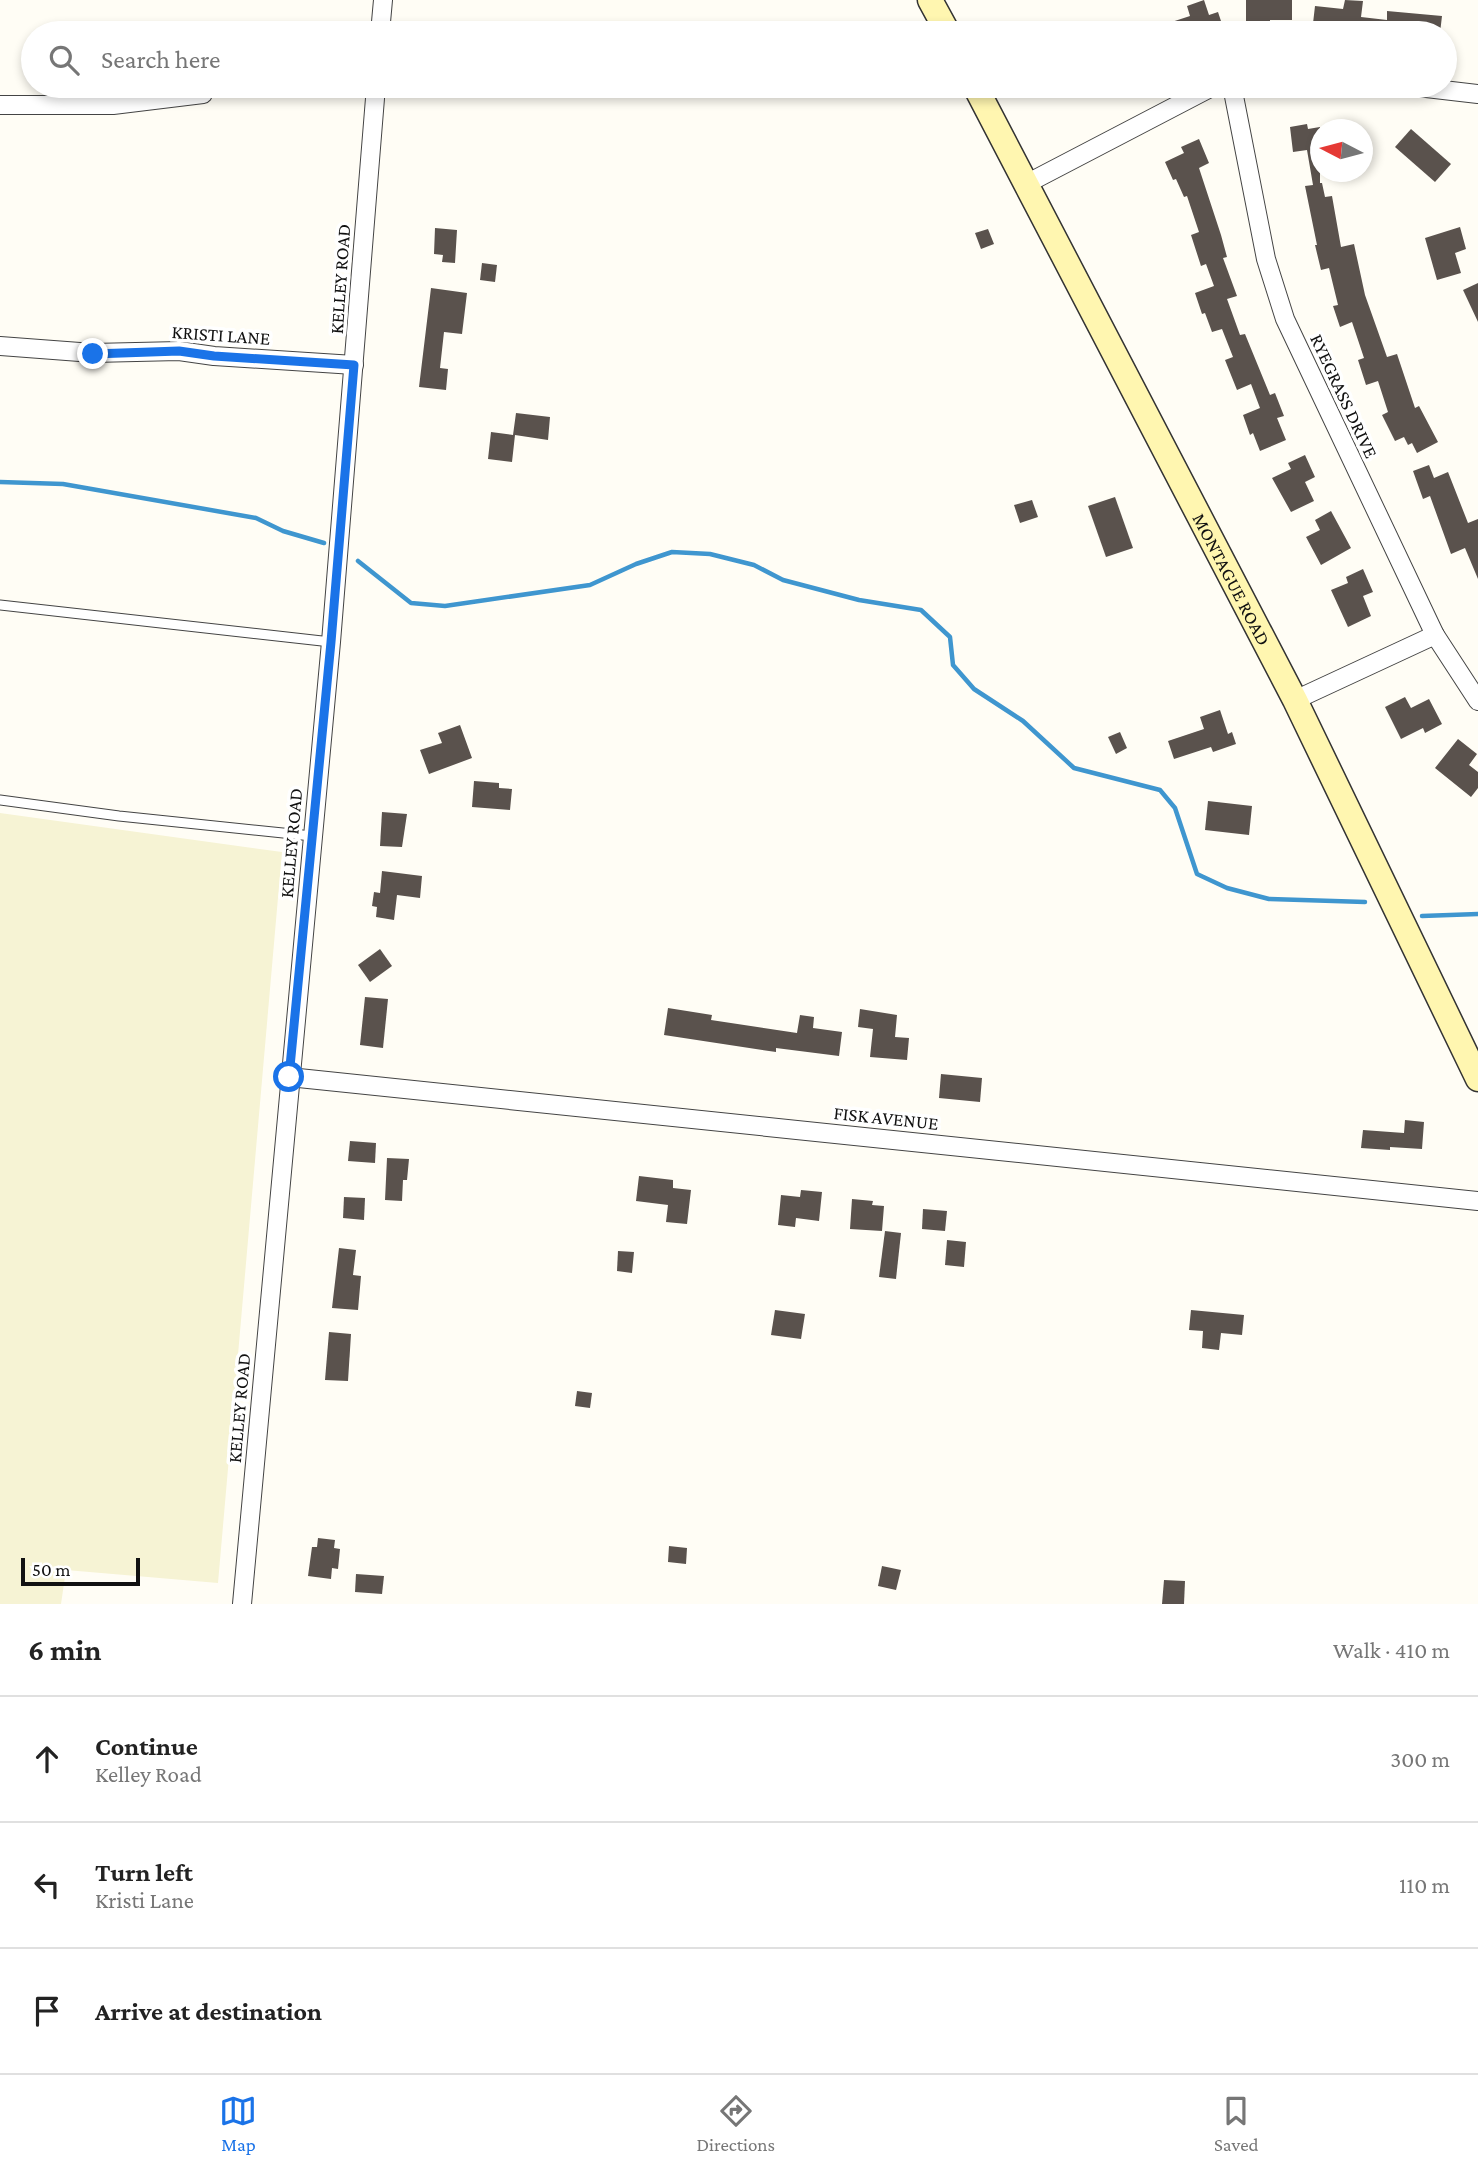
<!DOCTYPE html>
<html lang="en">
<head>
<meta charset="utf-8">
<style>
  :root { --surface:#fff; --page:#f2f2f2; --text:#222; --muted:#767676; --line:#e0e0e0; --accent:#1a73e8 }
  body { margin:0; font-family:"Crimson Pro",serif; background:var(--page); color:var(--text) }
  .compass { position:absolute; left:1310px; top:119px; width:63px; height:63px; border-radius:50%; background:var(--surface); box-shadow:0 4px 10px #0003; rotate:276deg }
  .scale { position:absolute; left:21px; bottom:18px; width:119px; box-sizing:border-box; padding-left:7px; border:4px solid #111; border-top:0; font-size:19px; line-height:24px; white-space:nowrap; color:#111; -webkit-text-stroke:5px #fff; paint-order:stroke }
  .stop { position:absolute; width:21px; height:21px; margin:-16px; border:5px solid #1a73e8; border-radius:50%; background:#fff }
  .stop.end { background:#1a73e8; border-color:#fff; box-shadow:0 2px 7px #0008 }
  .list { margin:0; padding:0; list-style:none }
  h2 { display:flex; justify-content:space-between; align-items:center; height:91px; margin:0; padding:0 28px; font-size:30px }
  h2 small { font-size:23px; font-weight:400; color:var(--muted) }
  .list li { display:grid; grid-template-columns:46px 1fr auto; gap:21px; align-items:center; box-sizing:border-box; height:126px; padding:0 28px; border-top:2px solid var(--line) }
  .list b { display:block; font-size:26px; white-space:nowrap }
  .list p { margin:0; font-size:23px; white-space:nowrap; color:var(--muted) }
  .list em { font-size:23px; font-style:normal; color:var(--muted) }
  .icon { flex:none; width:38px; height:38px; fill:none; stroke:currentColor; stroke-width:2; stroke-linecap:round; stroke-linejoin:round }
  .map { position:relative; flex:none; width:1478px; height:1604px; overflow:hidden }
  .search { position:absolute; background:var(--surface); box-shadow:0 4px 10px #0003; left:21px; right:21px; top:21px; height:77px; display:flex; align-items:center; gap:18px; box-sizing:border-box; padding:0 24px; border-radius:38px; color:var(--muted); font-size:26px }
  .sheet { height:469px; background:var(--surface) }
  nav { display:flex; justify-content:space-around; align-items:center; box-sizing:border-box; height:98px; border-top:2px solid var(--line); background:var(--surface); font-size:19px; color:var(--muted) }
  nav a { display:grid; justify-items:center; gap:4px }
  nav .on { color:var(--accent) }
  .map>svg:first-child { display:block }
</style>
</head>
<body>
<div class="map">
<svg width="1478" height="1604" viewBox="0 0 1478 1604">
  <rect width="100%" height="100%" fill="#fffdf5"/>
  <polygon fill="#f6f3d4" points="0,813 282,852 218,1583 66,1570 61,1604 0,1604"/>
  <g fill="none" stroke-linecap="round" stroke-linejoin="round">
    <g stroke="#3f96cf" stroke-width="4.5">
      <polyline points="0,482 63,484 256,518 283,531 324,543"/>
      <polyline points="358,561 411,603 445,606 590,585 636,564 672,552 710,554 754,565 783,580 859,600 921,610 950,637 953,665 974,689 1023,721 1074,768 1160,790 1175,808 1197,874 1227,888 1269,899 1365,902"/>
      <polyline points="1422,916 1478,914"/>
    </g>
  </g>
  <g fill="#5a524d">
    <polygon points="1204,0 1209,15 1218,12 1225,33 1145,33 1144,31 1190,16 1187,6"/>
    <polygon points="1246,0 1292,0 1292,20 1270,20 1270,33 1246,33"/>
    <polygon points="1345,0 1363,1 1361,17 1387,20 1387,11 1442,16 1440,33 1312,32 1315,6 1343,9"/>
    <polygon points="1307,124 1308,129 1320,127 1320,183 1322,183 1325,197 1332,196 1341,247 1354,244 1365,295 1387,357 1397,354 1415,408 1419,406 1438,442 1417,453 1412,443 1408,445 1404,437 1395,441 1382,415 1388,412 1378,381 1366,385 1358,360 1364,358 1352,322 1340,327 1333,306 1338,305 1329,268 1321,270 1315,245 1317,245 1305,186 1313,185 1307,150 1293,152 1290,127"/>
    <polygon points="1411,129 1451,164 1435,182 1395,147"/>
    <polygon points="1199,139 1209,163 1199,168 1221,235 1227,257 1223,258 1237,296 1227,299 1240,335 1245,334 1270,395 1275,393 1284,416 1277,418 1286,440 1260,451 1253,433 1250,435 1243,415 1260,408 1251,384 1237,390 1225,360 1233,357 1222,329 1212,332 1205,313 1202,314 1195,293 1214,286 1206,264 1201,266 1191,235 1199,232 1187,196 1184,197 1176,179 1173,180 1165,162 1184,153 1181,147"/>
    <polygon points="1460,227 1466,249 1455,253 1461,273 1437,280 1425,238"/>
    <polygon points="435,228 457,230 455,263 442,262 443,255 434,254"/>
    <polygon points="988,229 994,244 981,249 975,233"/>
    <polygon points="482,263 497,265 495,282 480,280"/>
    <polygon points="1478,283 1478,322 1463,290"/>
    <polygon points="431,288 467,293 462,334 444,332 440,368 448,369 446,390 419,387"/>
    <polygon points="516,413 550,417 548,440 515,435 512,462 488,459 491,432 513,435"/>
    <polygon points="1305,455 1315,477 1305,482 1314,501 1291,512 1272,478 1291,469 1288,463"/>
    <polygon points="1429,465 1434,478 1448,472 1468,523 1478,519 1478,579 1465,548 1451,554 1430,496 1423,499 1413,471"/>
    <polygon points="1115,497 1133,548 1106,557 1088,506"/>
    <polygon points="1032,500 1038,517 1020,523 1014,505"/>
    <polygon points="1331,511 1351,548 1321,565 1306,537 1320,530 1315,520"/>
    <polygon points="1363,569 1373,592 1363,596 1371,616 1348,627 1331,590 1348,583 1346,577"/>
    <polygon points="1405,697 1411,708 1429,699 1442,724 1425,733 1423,728 1401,739 1385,707"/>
    <polygon points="1220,710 1228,734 1232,732 1236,744 1213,752 1211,747 1174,759 1168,741 1204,729 1200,717"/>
    <polygon points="460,725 472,758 429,774 420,750 442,743 438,733"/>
    <polygon points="1120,732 1127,748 1116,754 1108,737"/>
    <polygon points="1458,739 1477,754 1469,765 1478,772 1478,788 1471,797 1435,768"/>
    <polygon points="474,781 499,783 499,788 512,789 510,810 472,807"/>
    <polygon points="1208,801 1252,806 1249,835 1205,830"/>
    <polygon points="382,812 407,814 402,847 380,846"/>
    <polygon points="382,871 422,876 420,898 397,895 394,920 376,917 377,907 372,906 374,892 380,893"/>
    <polygon points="380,949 392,966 370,982 358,965"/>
    <polygon points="365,997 388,999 383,1048 360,1045"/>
    <polygon points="668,1008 712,1015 711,1020 797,1033 800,1015 814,1017 813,1028 842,1032 839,1056 776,1048 776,1052 664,1035"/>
    <polygon points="860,1009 897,1015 895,1037 909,1038 907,1060 870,1057 873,1029 858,1027"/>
    <polygon points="941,1074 982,1078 980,1102 939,1098"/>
    <polygon points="1405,1120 1424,1122 1422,1149 1390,1147 1390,1150 1361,1148 1363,1130 1404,1133"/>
    <polygon points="350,1141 376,1143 375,1163 348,1161"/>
    <polygon points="387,1158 409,1159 407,1180 403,1180 402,1201 385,1200"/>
    <polygon points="639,1176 673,1180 673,1188 691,1190 687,1224 666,1222 668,1205 636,1201"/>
    <polygon points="801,1190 822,1192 819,1221 796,1218 795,1227 778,1225 781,1195 800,1197"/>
    <polygon points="344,1197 365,1198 364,1220 343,1218"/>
    <polygon points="852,1199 873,1201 872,1205 884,1206 882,1231 850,1229"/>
    <polygon points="923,1209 947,1211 945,1231 922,1229"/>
    <polygon points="885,1231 901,1233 896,1279 879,1277"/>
    <polygon points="947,1240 966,1242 964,1267 945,1265"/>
    <polygon points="339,1248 356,1250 353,1275 361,1276 358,1310 332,1308"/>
    <polygon points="618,1251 634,1252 632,1273 617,1271"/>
    <polygon points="775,1310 805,1314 801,1339 771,1335"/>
    <polygon points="1191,1310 1244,1315 1242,1335 1221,1333 1219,1350 1202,1348 1203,1331 1189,1330"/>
    <polygon points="329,1332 351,1334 348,1381 325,1380"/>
    <polygon points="577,1391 592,1393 590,1408 575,1406"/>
    <polygon points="318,1538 335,1540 334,1548 340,1549 338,1569 332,1568 331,1579 308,1576 312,1547 317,1547"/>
    <polygon points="669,1546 687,1548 686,1564 668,1562"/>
    <polygon points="882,1566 901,1570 896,1590 878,1586"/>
    <polygon points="356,1574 384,1576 382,1594 355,1592"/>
    <polygon points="1164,1580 1185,1581 1184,1604 1162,1604"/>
  </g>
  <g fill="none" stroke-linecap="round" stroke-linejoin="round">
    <defs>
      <g id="service">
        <polyline points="0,605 331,642"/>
        <polyline points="0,800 119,816 312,836"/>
      </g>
      <g id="minor">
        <polyline points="380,33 383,0"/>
        <polyline points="1232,86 1266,259 1285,319 1435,635 1478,701"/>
        <polyline points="1409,86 1478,94"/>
        <polyline points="0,105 113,105 203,94"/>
        <polyline points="1026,184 1214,86"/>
        <polyline points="0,346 93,353 179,351 214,356 354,365"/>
        <polyline points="1295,700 1435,635"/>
        <polyline points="289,1077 1478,1201"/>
        <polyline points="242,1604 331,642 376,86"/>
      </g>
      <g id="secondary">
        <polyline points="930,0 948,33"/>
        <path id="s1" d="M975 86 1295 700 1478 1079"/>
      </g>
    </defs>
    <use href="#service" stroke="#444" stroke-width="11"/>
    <use href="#minor" stroke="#444" stroke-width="20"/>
    <use href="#secondary" stroke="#333" stroke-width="27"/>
    <use href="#service" stroke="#fff" stroke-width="9"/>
    <use href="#minor" stroke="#fff" stroke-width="18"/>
    <use href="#secondary" stroke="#fff6b0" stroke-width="24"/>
  </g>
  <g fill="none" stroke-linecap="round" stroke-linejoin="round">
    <polyline stroke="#1a73e8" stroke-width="9" points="93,354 179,351 214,356 354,365 331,642 289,1077"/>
  </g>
  <g text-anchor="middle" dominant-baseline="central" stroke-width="7" stroke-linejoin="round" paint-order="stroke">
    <g font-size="19" fill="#111" stroke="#fff">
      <text transform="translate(340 279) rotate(-86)">KELLEY ROAD</text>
      <text transform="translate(221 335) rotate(4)">KRISTI LANE</text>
      <text transform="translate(1344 396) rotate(65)">RYEGRASS DRIVE</text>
      <text stroke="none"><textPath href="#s1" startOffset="556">MONTAGUE ROAD</textPath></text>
      <text transform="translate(291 843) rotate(-85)">KELLEY ROAD</text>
      <text transform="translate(886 1118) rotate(6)">FISK AVENUE</text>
      <text transform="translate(239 1408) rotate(-85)">KELLEY ROAD</text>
    </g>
  </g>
</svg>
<svg class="compass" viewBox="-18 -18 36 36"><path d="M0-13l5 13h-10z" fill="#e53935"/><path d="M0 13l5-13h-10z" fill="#767676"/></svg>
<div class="scale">50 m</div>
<div class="stop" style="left:289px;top:1077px"></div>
<div class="stop end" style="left:93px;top:354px"></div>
<div class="search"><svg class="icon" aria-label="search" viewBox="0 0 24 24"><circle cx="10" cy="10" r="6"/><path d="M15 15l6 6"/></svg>Search here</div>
</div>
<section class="sheet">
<h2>6 min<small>Walk · 410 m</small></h2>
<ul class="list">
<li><svg class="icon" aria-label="ahead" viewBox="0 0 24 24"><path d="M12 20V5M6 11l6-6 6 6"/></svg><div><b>Continue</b><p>Kelley Road</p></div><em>300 m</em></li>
<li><svg class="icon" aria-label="left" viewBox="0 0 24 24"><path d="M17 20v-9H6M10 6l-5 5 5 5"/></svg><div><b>Turn left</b><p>Kristi Lane</p></div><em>110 m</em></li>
<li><svg class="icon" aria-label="arrive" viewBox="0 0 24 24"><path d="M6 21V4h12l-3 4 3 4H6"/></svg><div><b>Arrive at destination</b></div></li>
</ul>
</section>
<nav>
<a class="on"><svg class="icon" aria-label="map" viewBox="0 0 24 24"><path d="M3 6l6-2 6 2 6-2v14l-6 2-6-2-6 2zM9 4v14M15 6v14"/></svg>Map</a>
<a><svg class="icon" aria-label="directions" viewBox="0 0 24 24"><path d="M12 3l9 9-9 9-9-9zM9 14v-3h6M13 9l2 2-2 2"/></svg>Directions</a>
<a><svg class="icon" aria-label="saved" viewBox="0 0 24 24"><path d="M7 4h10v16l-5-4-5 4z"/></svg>Saved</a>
</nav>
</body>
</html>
